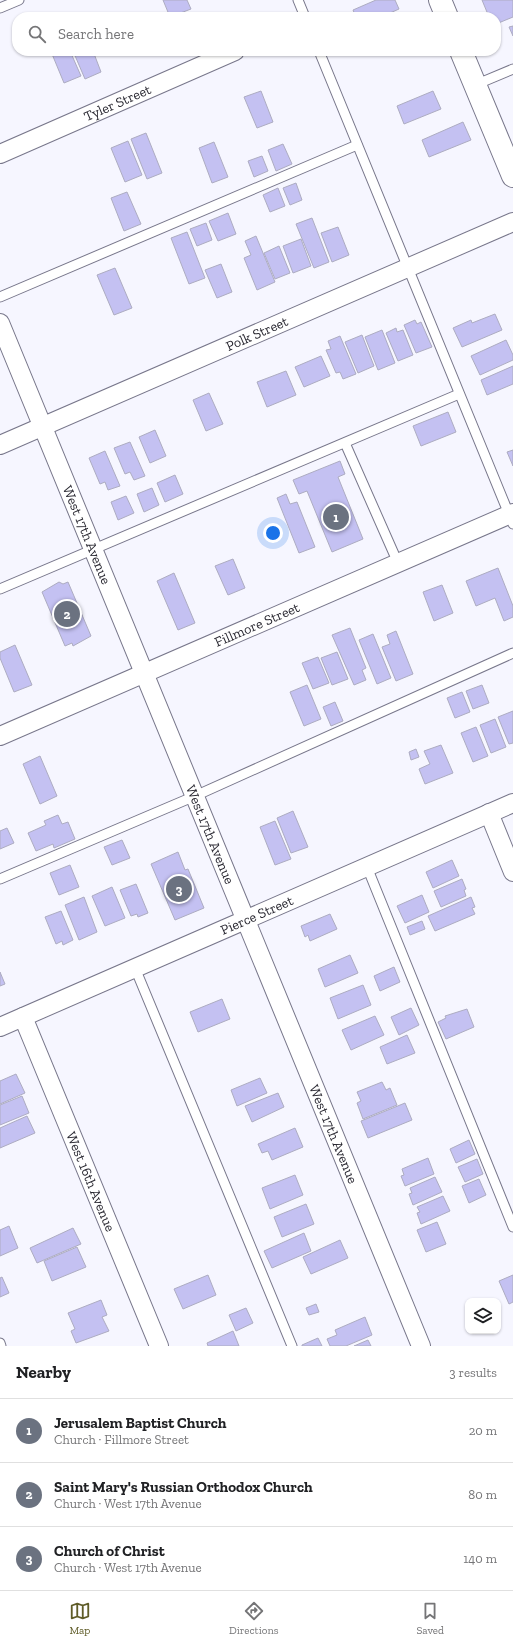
<!DOCTYPE html>
<html lang="en">
<head>
<meta charset="utf-8">
<style>
  :root { --surface:#fff; --page:#f2f2f2; --text:#202124; --muted:#757577; --line:#e0e0e0; --accent:#5f5c28 }
  body { margin:0; font-family:"Zilla Slab",serif; background:var(--page); color:var(--text) }
  .controls { position:absolute; right:12px; bottom:12px; display:grid; overflow:hidden; border-radius:8px; box-shadow:0 1px 3px #0004 }
  .controls button { width:36px; height:36px; display:grid; place-items:center; padding:0; border:0; border-bottom:1px solid var(--line); background:var(--surface); color:var(--text); font:20px sans-serif }
  .you { position:absolute; left:273px; top:533px; width:14px; height:14px; margin:-10px; border:3px solid #fff; border-radius:50%; background:#1a73e8; box-shadow:0 0 0 6px #1a73e833 }
  .badge { display:grid; place-items:center; width:26px; height:26px; border-radius:50%; background:var(--accent); color:#fff; font-size:13px; font-weight:700 }
  .pin { position:absolute; translate:-50% -50%; border:2px solid #fff; box-shadow:0 1px 4px #0006 }
  .list { margin:0; padding:0; list-style:none }
  h2 { display:flex; justify-content:space-between; align-items:center; height:52px; margin:0; padding:0 16px; font-size:17px }
  h2 small { font-size:13px; font-weight:400; color:var(--muted) }
  .list li { display:grid; grid-template-columns:26px 1fr auto; gap:12px; align-items:center; box-sizing:border-box; height:64px; padding:0 16px; border-top:1px solid var(--line) }
  .list b { display:block; font-size:15px; white-space:nowrap }
  .list p { margin:0; font-size:13px; white-space:nowrap; color:var(--muted) }
  .list em { font-size:13px; font-style:normal; color:var(--muted) }
  .icon { flex:none; width:22px; height:22px; fill:none; stroke:currentColor; stroke-width:2; stroke-linecap:round; stroke-linejoin:round }
  .map { position:relative; flex:none; width:513px; height:1346px; overflow:hidden }
  .search { position:absolute; background:var(--surface); box-shadow:0 1px 3px #0004; left:12px; right:12px; top:12px; height:44px; display:flex; align-items:center; gap:10px; box-sizing:border-box; padding:0 14px; border-radius:16px; color:var(--muted); font-size:15px }
  .sheet { height:244px; background:var(--surface) }
  nav { display:flex; justify-content:space-around; align-items:center; box-sizing:border-box; height:56px; border-top:1px solid var(--line); background:var(--surface); font-size:11px; color:var(--muted) }
  nav a { display:grid; justify-items:center; gap:2px }
  nav .on { color:var(--accent) }
  .map>svg:first-child { display:block }
</style>
</head>
<body>
<div class="map">
<svg width="513" height="1346" viewBox="0 0 513 1346">
  <rect width="100%" height="100%" fill="#f6f6ff"/>
  <g fill="#c4c1f2" stroke="#adacc1">
    <polygon points="163,0 187,0 191,9 170,17"/>
    <polygon points="376,0 395,0 399,9 381,17 356,17 353,10"/>
    <polygon points="482,0 513,0 513,17 496,24 496,17 489,17"/>
    <polygon points="141,14 143,17 133,17"/>
    <polygon points="513,26 513,36 509,27"/>
    <polygon points="58,51 70,51 81,76 64,83 52,54"/>
    <polygon points="73,51 93,51 101,72 85,79"/>
    <polygon points="261,91 273,122 257,128 244,97"/>
    <polygon points="433,91 441,109 404,124 397,106"/>
    <polygon points="463,122 471,140 429,157 422,140"/>
    <polygon points="146,133 162,173 147,179 131,139"/>
    <polygon points="128,141 142,175 125,182 111,148"/>
    <polygon points="214,142 228,177 212,183 199,148"/>
    <polygon points="283,144 292,164 276,171 268,150"/>
    <polygon points="262,156 268,171 254,177 248,161"/>
    <polygon points="296,183 302,200 290,205 283,188"/>
    <polygon points="278,188 285,206 270,212 263,195"/>
    <polygon points="127,192 141,224 124,231 111,198"/>
    <polygon points="228,213 236,234 218,241 209,221"/>
    <polygon points="312,218 329,262 314,268 296,224"/>
    <polygon points="206,223 212,240 197,246 190,229"/>
    <polygon points="338,227 349,255 332,262 321,233"/>
    <polygon points="187,232 205,278 189,284 171,238"/>
    <polygon points="256,236 275,282 257,290 244,258 251,255 245,241"/>
    <polygon points="301,239 311,266 293,273 283,246"/>
    <polygon points="279,246 290,273 275,279 264,253"/>
    <polygon points="221,264 232,292 217,298 205,270"/>
    <polygon points="115,268 132,308 114,315 97,275"/>
    <polygon points="495,314 502,330 462,347 453,328 471,320 472,323"/>
    <polygon points="415,320 417,324 421,322 432,347 416,353 404,325"/>
    <polygon points="396,328 397,332 403,330 413,355 398,361 386,333"/>
    <polygon points="382,330 395,363 378,370 365,337"/>
    <polygon points="362,335 374,366 358,373 345,342"/>
    <polygon points="340,336 356,374 343,379 340,372 336,373 326,350 331,349 328,341"/>
    <polygon points="506,340 513,355 513,360 480,375 471,356"/>
    <polygon points="321,356 330,376 304,387 295,367"/>
    <polygon points="513,366 513,384 487,395 481,380"/>
    <polygon points="286,371 296,395 267,407 257,382"/>
    <polygon points="209,393 223,424 206,431 193,400"/>
    <polygon points="448,412 456,432 421,446 413,426"/>
    <polygon points="155,430 166,456 150,463 139,437"/>
    <polygon points="130,442 145,476 134,480 130,472 125,474 114,448"/>
    <polygon points="513,450 513,466 507,452"/>
    <polygon points="105,451 120,486 108,490 105,482 100,484 89,458"/>
    <polygon points="340,461 345,474 338,477 363,539 332,552 307,491 299,494 293,480"/>
    <polygon points="175,475 183,494 165,502 157,483"/>
    <polygon points="152,488 159,505 144,512 137,494"/>
    <polygon points="286,494 290,504 297,502 315,547 299,553 277,498"/>
    <polygon points="126,496 134,513 118,520 111,502"/>
    <polygon points="233,559 245,588 228,595 215,566"/>
    <polygon points="498,568 513,606 513,617 504,621 495,598 476,606 466,581"/>
    <polygon points="174,573 195,623 178,630 157,581"/>
    <polygon points="59,582 63,584 68,582 91,636 73,646 72,643 65,646 42,592"/>
    <polygon points="442,585 453,613 434,621 423,592"/>
    <polygon points="350,628 366,668 362,670 366,680 354,685 332,635"/>
    <polygon points="396,631 413,674 396,681 382,647 390,644 387,635"/>
    <polygon points="373,634 391,678 377,684 359,640"/>
    <polygon points="15,645 32,685 14,692 0,658 0,652"/>
    <polygon points="337,652 348,679 332,685 321,658"/>
    <polygon points="318,657 329,683 313,689 302,663"/>
    <polygon points="307,685 321,719 304,726 290,692"/>
    <polygon points="482,685 489,703 473,709 466,691"/>
    <polygon points="462,692 470,712 455,718 447,698"/>
    <polygon points="335,702 343,721 331,726 323,707"/>
    <polygon points="513,711 513,743 509,744 498,717"/>
    <polygon points="495,719 506,747 491,753 480,725"/>
    <polygon points="476,727 488,756 473,762 461,733"/>
    <polygon points="441,745 453,773 425,784 419,769 430,764 424,751"/>
    <polygon points="416,749 419,757 411,760 409,752"/>
    <polygon points="40,756 57,796 40,804 23,764"/>
    <polygon points="293,811 308,847 291,853 277,818"/>
    <polygon points="58,815 62,824 68,822 75,839 54,848 53,844 36,851 28,833 46,825 44,821"/>
    <polygon points="275,821 291,859 275,865 260,827"/>
    <polygon points="7,828 14,843 0,849 0,831"/>
    <polygon points="122,840 130,858 112,865 104,847"/>
    <polygon points="178,852 185,870 188,869 204,908 175,920 151,864"/>
    <polygon points="452,860 459,876 433,888 426,872"/>
    <polygon points="70,865 79,887 59,895 50,873"/>
    <polygon points="462,879 466,889 464,890 466,896 441,907 434,891"/>
    <polygon points="136,884 148,913 138,917 137,914 131,916 120,890"/>
    <polygon points="112,887 125,918 105,926 92,896"/>
    <polygon points="422,895 429,912 405,923 397,906"/>
    <polygon points="84,897 97,932 79,940 65,905"/>
    <polygon points="471,897 475,907 472,908 475,914 435,931 428,916"/>
    <polygon points="61,911 73,940 63,945 62,941 56,944 45,917"/>
    <polygon points="330,914 337,929 310,941 308,935 305,937 301,926"/>
    <polygon points="422,921 425,929 410,935 407,927"/>
    <polygon points="350,955 358,973 325,987 318,969"/>
    <polygon points="394,967 400,982 380,991 374,976"/>
    <polygon points="0,972 5,984 0,986"/>
    <polygon points="363,985 371,1005 338,1019 330,998"/>
    <polygon points="222,999 230,1019 198,1032 190,1012"/>
    <polygon points="411,1008 419,1025 399,1035 391,1017"/>
    <polygon points="467,1009 474,1027 446,1039 438,1022 446,1018 445,1016"/>
    <polygon points="375,1016 384,1035 351,1050 342,1030"/>
    <polygon points="407,1035 415,1053 387,1064 380,1047"/>
    <polygon points="16,1074 25,1093 0,1104 0,1081"/>
    <polygon points="260,1078 267,1093 237,1106 231,1090"/>
    <polygon points="382,1082 386,1090 390,1088 397,1105 363,1119 357,1103 361,1101 357,1092"/>
    <polygon points="278,1093 284,1107 252,1122 245,1106"/>
    <polygon points="22,1096 29,1113 0,1125 0,1105"/>
    <polygon points="405,1103 412,1120 368,1138 361,1121"/>
    <polygon points="27,1116 35,1133 0,1148 0,1128"/>
    <polygon points="295,1128 303,1147 272,1160 268,1151 262,1153 258,1144"/>
    <polygon points="469,1140 475,1154 456,1163 450,1149"/>
    <polygon points="428,1158 434,1174 405,1186 401,1176 404,1175 402,1169"/>
    <polygon points="477,1159 483,1174 465,1182 458,1167"/>
    <polygon points="295,1175 303,1195 270,1209 262,1188"/>
    <polygon points="435,1177 442,1192 413,1205 409,1194 412,1193 410,1188"/>
    <polygon points="479,1179 486,1195 469,1203 462,1186"/>
    <polygon points="443,1196 450,1211 421,1224 417,1213 420,1212 417,1207"/>
    <polygon points="306,1204 314,1224 282,1237 274,1217"/>
    <polygon points="437,1222 446,1244 426,1252 417,1230"/>
    <polygon points="9,1226 18,1248 0,1256 0,1230"/>
    <polygon points="73,1228 81,1244 37,1263 30,1248"/>
    <polygon points="304,1233 311,1251 272,1268 264,1251"/>
    <polygon points="340,1240 348,1258 311,1274 303,1257"/>
    <polygon points="77,1247 86,1267 52,1281 44,1261"/>
    <polygon points="208,1275 216,1295 183,1309 174,1289"/>
    <polygon points="513,1275 513,1302 509,1304 499,1281"/>
    <polygon points="2,1277 9,1293 0,1297 0,1278"/>
    <polygon points="101,1300 107,1315 102,1317 109,1331 76,1343 71,1331 75,1329 68,1313"/>
    <polygon points="316,1304 319,1312 309,1315 306,1308"/>
    <polygon points="246,1308 253,1323 236,1331 229,1315"/>
    <polygon points="365,1317 372,1335 346,1346 330,1346 327,1339 337,1335 335,1330"/>
    <polygon points="233,1331 239,1346 208,1346 207,1343"/>
    <polygon points="318,1338 322,1346 302,1346 302,1345"/>
    <polygon points="368,1340 371,1346 354,1346"/>
  </g>
  <g fill="none" stroke-linecap="round" stroke-linejoin="round">
    <defs>
      <g id="service">
        <polyline points="298,0 305,17"/>
        <polyline points="0,8 19,0"/>
        <polyline points="319,51 513,524"/>
        <polyline points="475,85 513,69"/>
        <polyline points="0,297 357,145"/>
        <polyline points="345,443 398,563"/>
        <polyline points="0,589 459,394"/>
        <polyline points="367,867 513,1227"/>
        <polyline points="0,879 195,796 513,653"/>
        <polyline points="135,968 292,1346"/>
        <polyline points="0,1343 1,1346"/>
      </g>
      <g id="minor">
        <path id="s1" d="M0 154 235 51"/>
        <path id="s2" d="M0 323 421 1346"/>
        <path id="s3" d="M0 445 513 222"/>
        <path id="s4" d="M0 736 513 513"/>
        <polyline points="489,813 513,872"/>
        <path id="s5" d="M23 1017 159 1346"/>
        <path id="s6" d="M0 1027 513 803"/>
      </g>
      <g id="tertiary">
        <polyline points="440,0 447,17"/>
        <polyline points="461,51 513,176"/>
      </g>
    </defs>
    <use href="#service" stroke="#78778b" stroke-width="11"/>
    <use href="#minor" stroke="#78778b" stroke-width="20"/>
    <use href="#tertiary" stroke="#78778b" stroke-width="24"/>
    <use href="#service" stroke="#fff" stroke-width="9"/>
    <use href="#minor" stroke="#fff" stroke-width="18"/>
    <use href="#tertiary" stroke="#fff" stroke-width="22"/>
  </g>
  <g text-anchor="middle" dominant-baseline="central" stroke-width="3.5" stroke-linejoin="round" paint-order="stroke">
    <g font-size="14" fill="#2a2932" stroke="#fff">
      <text stroke="none"><textPath href="#s1" startOffset="128">Tyler Street</textPath></text>
      <text stroke="none"><textPath href="#s3" startOffset="280">Polk Street</textPath></text>
      <text stroke="none"><textPath href="#s2" startOffset="229">West 17th Avenue</textPath></text>
      <text stroke="none"><textPath href="#s4" startOffset="280">Fillmore Street</textPath></text>
      <text stroke="none"><textPath href="#s2" startOffset="553">West 17th Avenue</textPath></text>
      <text stroke="none"><textPath href="#s6" startOffset="280">Pierce Street</textPath></text>
      <text stroke="none"><textPath href="#s2" startOffset="877">West 17th Avenue</textPath></text>
      <text stroke="none"><textPath href="#s5" startOffset="178">West 16th Avenue</textPath></text>
    </g>
  </g>
</svg>
<div class="controls">
<button><svg class="icon" aria-label="layers" viewBox="0 0 24 24"><path d="M12 4l9 5-9 5-9-5zM3 14l9 5 9-5"/></svg></button>
</div>
<div class="you"></div>
<div class="pin badge" style="left:336px;top:517px;background:#6b7280">1</div>
<div class="pin badge" style="left:67px;top:614px;background:#6b7280">2</div>
<div class="pin badge" style="left:179px;top:889px;background:#6b7280">3</div>
<div class="search"><svg class="icon" aria-label="search" viewBox="0 0 24 24"><circle cx="10" cy="10" r="6"/><path d="M15 15l6 6"/></svg>Search here</div>
</div>
<section class="sheet">
<h2>Nearby<small>3 results</small></h2>
<ul class="list">
<li><span class="badge" style="background:#6b7280">1</span><div><b>Jerusalem Baptist Church</b><p>Church · Fillmore Street</p></div><em>20 m</em></li>
<li><span class="badge" style="background:#6b7280">2</span><div><b>Saint Mary's Russian Orthodox Church</b><p>Church · West 17th Avenue</p></div><em>80 m</em></li>
<li><span class="badge" style="background:#6b7280">3</span><div><b>Church of Christ</b><p>Church · West 17th Avenue</p></div><em>140 m</em></li>
</ul>
</section>
<nav>
<a class="on"><svg class="icon" aria-label="map" viewBox="0 0 24 24"><path d="M3 6l6-2 6 2 6-2v14l-6 2-6-2-6 2zM9 4v14M15 6v14"/></svg>Map</a>
<a><svg class="icon" aria-label="directions" viewBox="0 0 24 24"><path d="M12 3l9 9-9 9-9-9zM9 14v-3h6M13 9l2 2-2 2"/></svg>Directions</a>
<a><svg class="icon" aria-label="saved" viewBox="0 0 24 24"><path d="M7 4h10v16l-5-4-5 4z"/></svg>Saved</a>
</nav>
</body>
</html>
